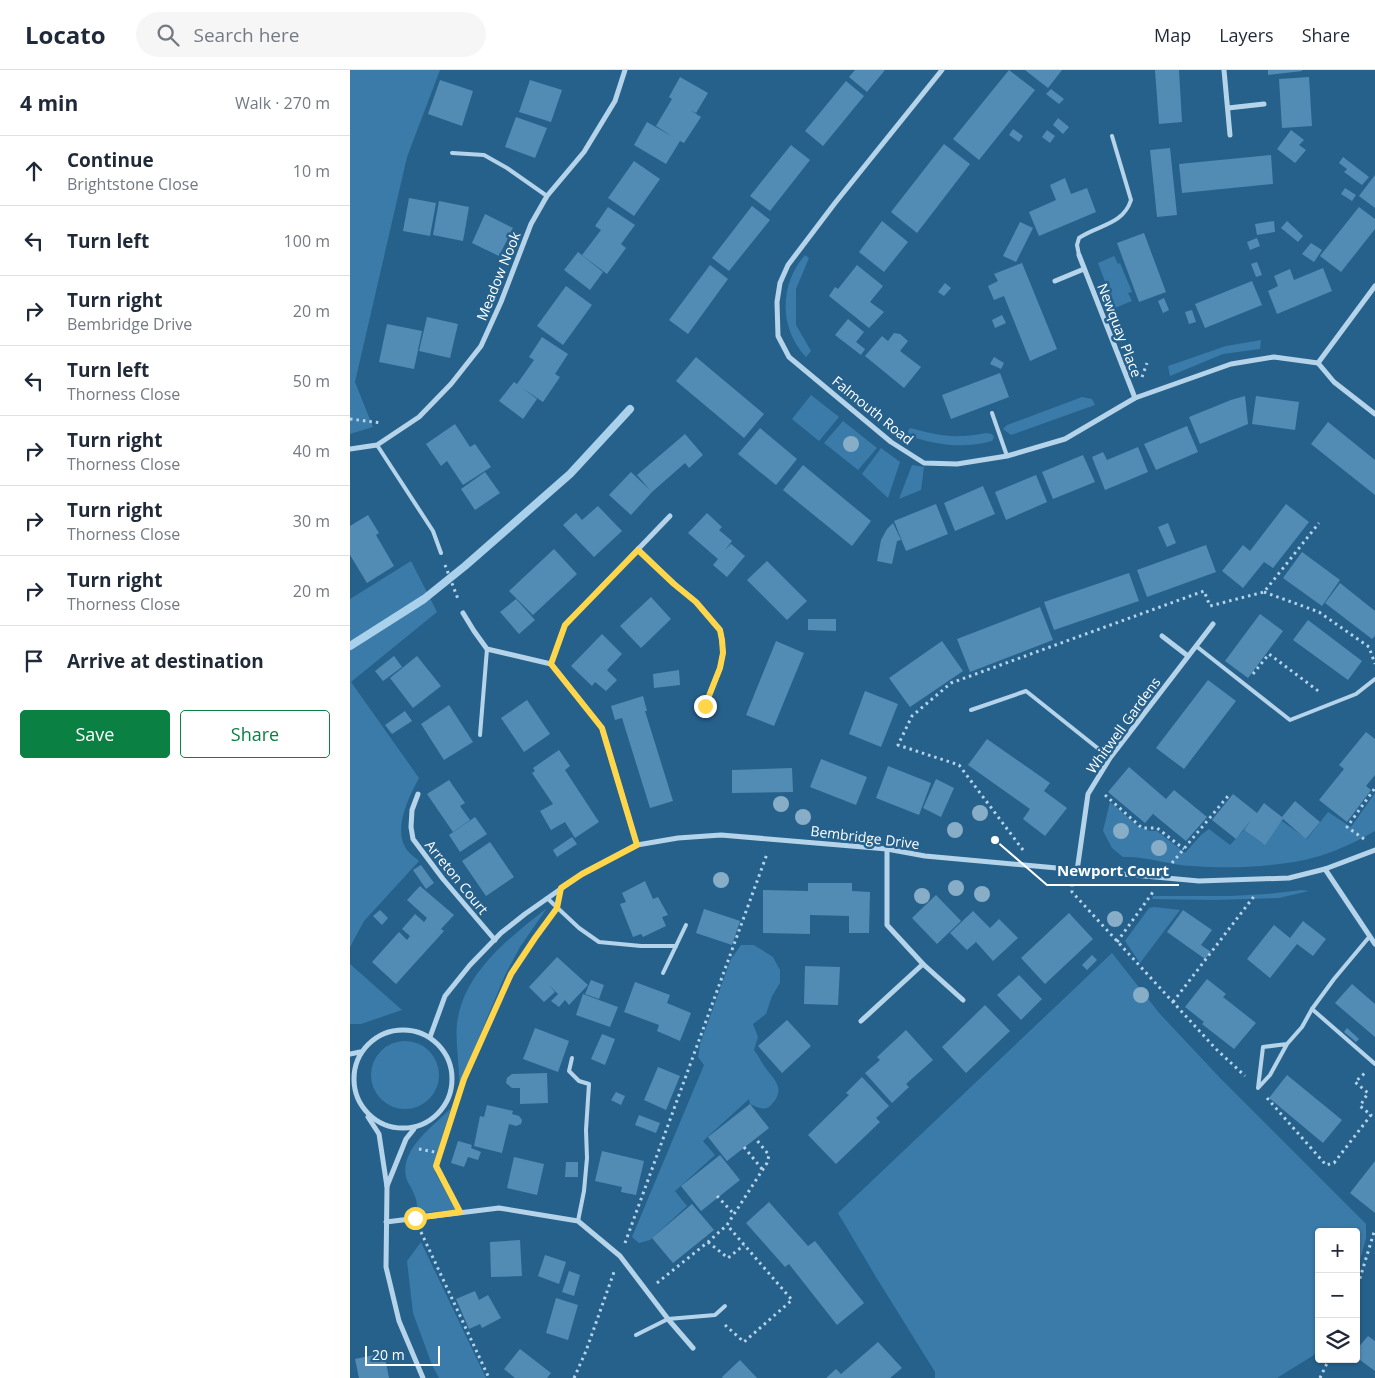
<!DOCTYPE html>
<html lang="en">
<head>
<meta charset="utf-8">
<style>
  :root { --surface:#fff; --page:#f6f6f7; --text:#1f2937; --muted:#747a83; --line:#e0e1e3; --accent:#0b8043 }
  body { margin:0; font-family:"Open Sans",sans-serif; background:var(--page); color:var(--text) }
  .controls { position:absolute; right:15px; bottom:15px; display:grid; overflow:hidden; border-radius:5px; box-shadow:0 1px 4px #0004 }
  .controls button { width:45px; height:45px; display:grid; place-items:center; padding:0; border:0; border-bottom:1px solid var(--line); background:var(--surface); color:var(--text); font:25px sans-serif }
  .scale { position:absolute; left:15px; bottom:12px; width:75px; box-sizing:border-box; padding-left:5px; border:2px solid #fff; border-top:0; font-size:14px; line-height:18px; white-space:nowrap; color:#fff; -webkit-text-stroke:4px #26618c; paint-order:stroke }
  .stop { position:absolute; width:15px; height:15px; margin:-11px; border:4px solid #ffd54a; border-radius:50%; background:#fff }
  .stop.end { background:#ffd54a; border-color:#fff; box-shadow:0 1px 5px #0008 }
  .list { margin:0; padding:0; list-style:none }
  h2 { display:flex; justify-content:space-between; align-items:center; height:65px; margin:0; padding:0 20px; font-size:21px }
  h2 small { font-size:16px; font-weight:400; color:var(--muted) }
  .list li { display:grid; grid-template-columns:32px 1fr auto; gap:15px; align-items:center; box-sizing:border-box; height:70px; padding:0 20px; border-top:1px solid var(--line) }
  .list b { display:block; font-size:19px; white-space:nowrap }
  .list p { margin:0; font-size:16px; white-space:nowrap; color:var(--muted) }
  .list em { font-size:16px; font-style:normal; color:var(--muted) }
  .actions { display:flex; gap:10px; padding:15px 20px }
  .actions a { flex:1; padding:11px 0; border:1px solid var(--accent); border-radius:5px; text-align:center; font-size:18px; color:var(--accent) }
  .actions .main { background:var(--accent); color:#fff }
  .icon { flex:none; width:28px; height:28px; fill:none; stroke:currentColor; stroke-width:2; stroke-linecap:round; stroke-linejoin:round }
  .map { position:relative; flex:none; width:1025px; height:1308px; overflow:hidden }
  header { display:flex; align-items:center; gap:30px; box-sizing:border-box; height:70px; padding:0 25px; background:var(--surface); border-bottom:1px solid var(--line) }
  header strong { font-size:24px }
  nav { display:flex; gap:28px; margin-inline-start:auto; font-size:18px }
  .search { width:350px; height:45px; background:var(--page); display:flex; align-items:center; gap:12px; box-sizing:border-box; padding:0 18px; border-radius:28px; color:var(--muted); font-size:19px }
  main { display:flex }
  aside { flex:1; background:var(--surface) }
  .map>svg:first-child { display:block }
</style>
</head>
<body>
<header>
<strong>Locato</strong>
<div class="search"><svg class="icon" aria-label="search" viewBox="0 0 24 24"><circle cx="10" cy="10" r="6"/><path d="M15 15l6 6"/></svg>Search here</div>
<nav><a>Map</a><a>Layers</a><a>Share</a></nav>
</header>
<main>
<aside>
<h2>4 min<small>Walk · 270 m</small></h2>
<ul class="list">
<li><svg class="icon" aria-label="ahead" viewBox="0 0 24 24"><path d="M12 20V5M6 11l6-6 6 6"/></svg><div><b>Continue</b><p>Brightstone Close</p></div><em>10 m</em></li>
<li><svg class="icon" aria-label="left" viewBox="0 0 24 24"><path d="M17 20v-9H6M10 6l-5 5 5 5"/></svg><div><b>Turn left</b></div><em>100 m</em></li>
<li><svg class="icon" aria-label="right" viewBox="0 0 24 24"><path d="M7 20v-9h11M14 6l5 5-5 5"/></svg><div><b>Turn right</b><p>Bembridge Drive</p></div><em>20 m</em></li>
<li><svg class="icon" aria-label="left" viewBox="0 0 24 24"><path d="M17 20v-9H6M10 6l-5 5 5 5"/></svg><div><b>Turn left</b><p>Thorness Close</p></div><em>50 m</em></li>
<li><svg class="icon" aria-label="right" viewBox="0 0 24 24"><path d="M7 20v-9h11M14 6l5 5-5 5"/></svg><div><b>Turn right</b><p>Thorness Close</p></div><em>40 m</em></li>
<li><svg class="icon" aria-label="right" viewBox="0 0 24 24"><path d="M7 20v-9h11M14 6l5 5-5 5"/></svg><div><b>Turn right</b><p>Thorness Close</p></div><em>30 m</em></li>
<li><svg class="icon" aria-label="right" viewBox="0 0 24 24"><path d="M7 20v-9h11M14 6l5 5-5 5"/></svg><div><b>Turn right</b><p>Thorness Close</p></div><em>20 m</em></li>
<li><svg class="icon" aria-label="arrive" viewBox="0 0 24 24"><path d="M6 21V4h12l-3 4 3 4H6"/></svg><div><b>Arrive at destination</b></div></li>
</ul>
<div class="actions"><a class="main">Save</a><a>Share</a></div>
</aside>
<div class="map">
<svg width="1025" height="1308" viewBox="0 0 1025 1308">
  <rect width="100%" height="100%" fill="#26618c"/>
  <g fill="#3a7ba9">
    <polygon points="0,0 90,0 57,87 5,312 23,357 0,364"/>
    <path d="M455 185 459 188 446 219V255L461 281 456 287C429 258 429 215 455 185Z"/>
    <polygon points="764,186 768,194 770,193 782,222 778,223 782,231 765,238 748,193"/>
    <polygon points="911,270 910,279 873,284 820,306 818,296 876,276"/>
    <polygon points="461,325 489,347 469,371 442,349"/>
    <polygon points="732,327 742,329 745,335 661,365 653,359 657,355"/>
    <polygon points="493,351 527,378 508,400 474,373"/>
    <path d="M560 358C591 366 604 369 636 363L642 364 644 367 642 371C613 379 587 375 559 366L558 361Z"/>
    <polygon points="531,378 550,392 538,428 512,404"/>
    <polygon points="562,395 574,397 571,420 549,429"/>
    <path d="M61 491 87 542 1 612 69 708C59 727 44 756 55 777 57 782 65 787 69 791L14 851 0 877V529Z"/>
    <path d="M1025 723V761C1010 770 992 778 976 784 938 797 882 799 842 796 819 795 796 786 773 787L762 778 753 761 760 732 788 756 800 761H807L835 783 851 765 859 759 880 775 894 760 912 773 932 751 957 769 978 742 1001 757Z"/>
    <polygon points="952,820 959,821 929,828 864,830 802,829 803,826 880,826 917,824"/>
    <polygon points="804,837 830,840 790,893 775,871 799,838"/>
    <path d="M197 838 170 877 155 905 109 1016C110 995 105 975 107 954 113 903 159 868 197 838Z"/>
    <path d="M391 875H404L423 887 430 900V913L422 926 416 944 403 954 408 967 404 980C409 986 412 994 417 1000 427 1012 435 1021 421 1035 415 1042 407 1037 400 1034L399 1029 353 1071 365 1085 325 1121 337 1136 300 1170 289 1173 282 1167 354 995 348 987 350 974 381 889Z"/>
    <polygon points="762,883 810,944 873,1011 1016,1154 1016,1168 1007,1202 1006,1162 969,1162 969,1276 964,1285 927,1308 585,1308 585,1302 526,1207 488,1143"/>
    <polygon points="0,894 52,940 11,954 0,954"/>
    <circle cx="55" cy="1005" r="34"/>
    <path d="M101 1038 85 1090V1102L106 1140 68 1143C67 1137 67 1130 64 1124 62 1118 57 1112 56 1107 50 1078 85 1055 101 1038Z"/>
    <polygon points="71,1172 136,1308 89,1308 82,1295 63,1243 57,1191"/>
  </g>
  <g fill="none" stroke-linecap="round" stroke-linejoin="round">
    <polyline stroke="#a9d1eb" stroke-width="8" points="0,576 74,529 115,496 220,404 280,339"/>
  </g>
  <g fill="#528cb5">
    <polygon points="505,0 535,0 517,22 499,7"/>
    <polygon points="659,0 685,20 629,90 603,69"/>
    <polygon points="675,0 712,0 698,18"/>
    <polygon points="805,0 829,0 832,52 809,54"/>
    <polygon points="918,0 952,0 952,1 918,5"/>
    <polygon points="330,7 358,23 346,43 340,40 351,47 334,73 330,71 316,94 284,75 297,52 323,67 306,56 322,29 319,27"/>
    <polygon points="959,7 962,56 932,58 929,9"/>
    <polygon points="90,10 123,21 112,56 78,44"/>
    <polygon points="180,10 212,20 201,52 169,42"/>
    <polygon points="496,11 514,26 473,76 455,61"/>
    <polygon points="701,19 714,29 709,34 696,24"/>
    <polygon points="166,47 197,58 185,88 155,77"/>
    <polygon points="708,48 719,57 713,64 703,55"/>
    <polygon points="663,59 673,66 669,72 659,65"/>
    <polygon points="697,60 705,66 700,73 692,67"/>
    <polygon points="941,60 954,70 949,75 956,80 945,93 927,79"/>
    <polygon points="594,74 620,94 567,163 541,142"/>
    <polygon points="441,75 460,90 420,141 400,126"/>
    <polygon points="820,78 827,145 807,147 800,80"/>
    <polygon points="921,85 923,114 832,123 829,94"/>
    <polygon points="993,87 1019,107 1012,115 994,102 997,99 989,93"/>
    <polygon points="284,91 310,109 284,146 258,128"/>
    <polygon points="1025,105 1025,138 1009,126"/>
    <polygon points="715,108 721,124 737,118 746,142 689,166 679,142 706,130 700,115"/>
    <polygon points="995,118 1006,125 1002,131 991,124"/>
    <polygon points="59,128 86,133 80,166 53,161"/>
    <polygon points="89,131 119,137 113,171 83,165"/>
    <polygon points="402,136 420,150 379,201 362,188"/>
    <polygon points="258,137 285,155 271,174 276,178 257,204 232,185 251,160 245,156"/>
    <polygon points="1009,137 1025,149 1025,159 991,202 970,186"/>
    <polygon points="135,144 163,158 149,186 122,173"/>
    <polygon points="532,151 558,172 534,202 509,182"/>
    <polygon points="924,151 925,162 907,165 905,154"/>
    <polygon points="937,151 953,166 948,172 931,158"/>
    <polygon points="670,152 683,158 666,192 653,186"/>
    <polygon points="794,163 816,222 789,232 767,173"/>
    <polygon points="907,168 910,176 900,180 897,172"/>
    <polygon points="961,173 972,180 964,192 952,184"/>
    <polygon points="228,182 253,202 240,220 214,200"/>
    <polygon points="907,192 912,205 906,207 901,194"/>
    <polygon points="672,193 707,279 680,291 654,226 644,230 638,216 648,211 644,204"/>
    <polygon points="360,195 378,209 338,264 319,250"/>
    <polygon points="507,195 533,216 520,232 534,242 519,258 479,226 485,217 488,219"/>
    <polygon points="973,198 982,221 927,244 918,221 928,216 924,206 940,199 944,210"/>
    <polygon points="902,211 912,235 855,258 845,234"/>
    <polygon points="595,213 601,218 594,226 588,222"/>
    <polygon points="216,216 242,235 213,275 187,256"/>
    <polygon points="814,228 819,240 813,243 808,231"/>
    <polygon points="842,240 846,252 839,254 835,242"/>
    <polygon points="652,245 656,253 645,258 642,250"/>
    <polygon points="77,247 108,254 100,288 69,281"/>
    <polygon points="498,249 514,262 506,272 515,279 511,285 485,265"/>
    <polygon points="37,254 72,261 64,299 29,292"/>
    <polygon points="544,263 550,264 558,271 550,281 571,297 554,318 515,286 532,266 538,271"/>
    <polygon points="192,267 218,284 205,304 210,307 193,332 172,318 187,329 173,349 149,331 164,312 167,314 184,290 179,287"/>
    <polygon points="346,287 414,344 394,368 326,311"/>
    <polygon points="644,287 654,293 651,299 640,294"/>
    <polygon points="650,303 659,327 601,349 592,325"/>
    <polygon points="895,326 898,354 850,374 839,347 881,330"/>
    <polygon points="906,326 949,332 945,360 902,354"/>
    <polygon points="978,352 1025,390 1025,425 961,374"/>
    <polygon points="105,354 120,377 125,374 141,397 113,415 97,391 91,396 76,374"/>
    <polygon points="837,356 848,382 806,400 794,374"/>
    <polygon points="410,358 447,389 426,415 388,384"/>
    <polygon points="335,364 353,385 339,398 335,393 302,422 281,445 259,425 281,402 300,420 287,405"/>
    <polygon points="788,377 798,402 755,420 742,387 753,382 757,390"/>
    <polygon points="733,385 745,412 703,429 692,402"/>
    <polygon points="453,395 521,451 502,476 433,420"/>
    <polygon points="135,402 150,423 125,440 111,419"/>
    <polygon points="686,405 697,432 656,450 645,422"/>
    <polygon points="633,416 645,444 605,461 594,433"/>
    <polygon points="586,434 598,464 556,481 544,451"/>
    <polygon points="936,434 959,452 923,498 914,492 893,518 872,501 893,475 900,481"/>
    <polygon points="248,436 272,461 244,487 213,455 226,443 232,450"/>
    <polygon points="357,443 372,457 369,460 382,471 375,480 381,474 395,486 377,507 363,495 368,489 338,463"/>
    <polygon points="18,445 29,463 26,465 44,496 17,513 0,485 0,456"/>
    <polygon points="543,453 551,470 547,471 542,494 527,491 531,470 537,459"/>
    <polygon points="818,453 826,473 817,477 808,457"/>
    <polygon points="856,475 866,502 797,527 787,500"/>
    <polygon points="204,479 227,504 183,545 159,521"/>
    <polygon points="952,482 990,510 972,536 933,508"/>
    <polygon points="417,491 457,531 437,550 397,510"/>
    <polygon points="779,503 789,531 704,560 694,532"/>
    <polygon points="990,513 1025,541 1025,566 1022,569 975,533"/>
    <polygon points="301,527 321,549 291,578 270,556"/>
    <polygon points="166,529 185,550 169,564 150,542"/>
    <polygon points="690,537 703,570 620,602 607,569"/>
    <polygon points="910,544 933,561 898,608 875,591"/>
    <polygon points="458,549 486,549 486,561 458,560"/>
    <polygon points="958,550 1012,591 998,610 943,570"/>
    <polygon points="252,564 272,584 257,600 267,610 256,621 245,612 242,616 221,596"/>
    <polygon points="426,571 454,583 424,656 396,645"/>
    <polygon points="592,571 613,601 560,637 539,608"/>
    <polygon points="44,586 52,597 33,611 25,601"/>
    <polygon points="67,586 91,616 63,638 40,608"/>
    <polygon points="329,600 330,615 304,618 303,604"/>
    <polygon points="858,610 886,631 834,699 806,678"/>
    <polygon points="515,621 548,634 531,677 499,664"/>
    <polygon points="293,626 297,641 295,641 323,731 300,738 272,648 265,650 261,636"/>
    <polygon points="177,630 200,664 174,682 151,648"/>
    <polygon points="99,635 123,672 94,690 71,654"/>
    <polygon points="55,641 62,651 42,664 35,655"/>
    <polygon points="1016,662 1025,669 1025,705 1016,716 1021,720 997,752 969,730 994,699 989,695"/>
    <polygon points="637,669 700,713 694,721 717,738 695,766 673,749 680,739 618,695"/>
    <polygon points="209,680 220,696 215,700 249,752 225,768 215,752 201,760 190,741 203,734 182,703 185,701 183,698"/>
    <polygon points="471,689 517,707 506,735 460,717"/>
    <polygon points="538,696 581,713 569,745 526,728"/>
    <polygon points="779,697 816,729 824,720 857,747 836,771 803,744 808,738 795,753 758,722"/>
    <polygon points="442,698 443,722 382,723 382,700"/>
    <polygon points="586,709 604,718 591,747 573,738"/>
    <polygon points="99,710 115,733 110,736 120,750 103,762 77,724"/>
    <polygon points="883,724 907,743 914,733 932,747 945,731 970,752 956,769 933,749 915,775 894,760 901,750 886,769 862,750"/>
    <polygon points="125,747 137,764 110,782 99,765"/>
    <polygon points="222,767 227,774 207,787 203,780"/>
    <polygon points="140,772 164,807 136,826 112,791"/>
    <polygon points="71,795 84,813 76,819 63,800"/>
    <polygon points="295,811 303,829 308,827 318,845 312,847 316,856 293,867 291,864 283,867 270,834 276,832 272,823"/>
    <polygon points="458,813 502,813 502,821 520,822 519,863 499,863 499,846 460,845 460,864 413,863 413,820 458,821"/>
    <polygon points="70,816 104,845 91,859 94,861 46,914 22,892 49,862 57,870 60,866 52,859 65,844 74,852 77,848 57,830"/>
    <polygon points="586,825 611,851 587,874 562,848"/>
    <polygon points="354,839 390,851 382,875 346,863"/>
    <polygon points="30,840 38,848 32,855 23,846"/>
    <polygon points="833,840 862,860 851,875 861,882 855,889 817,862"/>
    <polygon points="623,841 640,858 649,849 668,868 643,891 626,872 617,880 600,863"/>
    <polygon points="719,843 743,869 695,914 671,888"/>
    <polygon points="953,851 976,869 963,886 947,874 920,908 897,889 924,855 940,868"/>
    <polygon points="742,885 747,890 737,900 732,895"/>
    <polygon points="207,887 238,915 219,935 215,930 209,937 201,931 208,924 199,915 205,922 194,932 179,917"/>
    <polygon points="455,896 490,897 488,935 454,934"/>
    <polygon points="669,905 692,929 671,950 647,925"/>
    <polygon points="857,909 876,924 873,927 906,953 884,979 852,954 854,952 835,937"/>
    <polygon points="241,910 254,915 249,929 235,924"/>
    <polygon points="285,912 320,925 317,933 341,943 330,971 307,961 309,955 274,942"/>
    <polygon points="1002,914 1025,934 1025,967 985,933"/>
    <polygon points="233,924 268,937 260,957 226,945"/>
    <polygon points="635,935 660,961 616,1003 592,977"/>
    <polygon points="437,950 461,976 432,1003 408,976"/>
    <polygon points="185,958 219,971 208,1002 173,989"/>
    <polygon points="997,958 1009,969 1006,972 994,962"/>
    <polygon points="556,960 583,990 556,1014 559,1017 542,1033 515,1003 530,990 527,987"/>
    <polygon points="252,964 265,969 255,995 241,989"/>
    <polygon points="308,997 330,1006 316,1040 294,1030"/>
    <polygon points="197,1003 198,1033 170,1034 170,1018 162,1018 156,1013 157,1008 162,1004"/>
    <polygon points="937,1005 992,1050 973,1073 919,1028"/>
    <polygon points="512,1007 539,1036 526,1048 530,1052 486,1094 458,1065 499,1025 496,1023"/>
    <polygon points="266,1022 275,1026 271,1035 261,1030"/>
    <polygon points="400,1034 419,1058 377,1091 358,1067"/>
    <polygon points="137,1035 163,1041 162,1044 169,1046 172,1050 171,1054 166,1056 159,1054 152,1083 124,1076 130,1046 134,1047"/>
    <polygon points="289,1045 310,1053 306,1063 285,1055"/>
    <polygon points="108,1071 122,1075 121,1078 131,1082 128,1090 118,1087 114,1097 101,1093"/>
    <polygon points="252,1081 294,1091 286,1125 271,1122 272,1117 245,1111"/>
    <polygon points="370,1085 390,1110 351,1141 331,1116"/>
    <polygon points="164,1087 194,1094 187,1125 157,1118"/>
    <polygon points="1025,1091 1025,1143 1000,1123"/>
    <polygon points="216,1092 228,1092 228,1107 215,1107"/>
    <polygon points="419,1132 458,1176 465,1171 514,1233 487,1255 439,1194 435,1197 396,1153"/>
    <polygon points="342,1134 364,1160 323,1193 302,1168"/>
    <polygon points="170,1170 172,1206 141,1207 140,1172"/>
    <polygon points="195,1185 216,1192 209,1214 188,1206"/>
    <polygon points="219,1201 230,1205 224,1226 212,1222"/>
    <polygon points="125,1221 129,1230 138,1225 151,1248 132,1258 130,1254 119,1259 106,1229"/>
    <polygon points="206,1228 228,1235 218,1270 196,1263"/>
    <polygon points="1018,1266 1025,1271 1025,1301 1006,1287 1006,1280"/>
    <polygon points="528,1272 552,1298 540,1308 476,1308 486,1299 491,1304"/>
    <polygon points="170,1279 201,1303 197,1308 165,1308 154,1299"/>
    <polygon points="34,1283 39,1308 9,1308 5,1289"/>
    <polygon points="390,1290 407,1308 373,1308 372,1307"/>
  </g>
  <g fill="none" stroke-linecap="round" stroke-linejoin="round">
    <g stroke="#b5d4ea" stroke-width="3" stroke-dasharray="2.5 4" stroke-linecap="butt">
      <polyline points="792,307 797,293"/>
      <polyline points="0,349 32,353"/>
      <polyline points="95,495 108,529"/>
      <polyline points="914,522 969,542 1019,577 1025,594"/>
      <polyline points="903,604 919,584 971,623"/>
      <polyline points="755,725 792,758 807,758 834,779"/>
      <polyline points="1014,769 997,757 1025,718"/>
      <polyline points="673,780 609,695 548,675 562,646 601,613 854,521 860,536 914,522 969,453"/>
      <polyline points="822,793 878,726"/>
      <polyline points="722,814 722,822 866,979 895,1006"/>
      <polyline points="767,872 803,822"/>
      <polyline points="823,932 905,825"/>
      <polyline points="917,1028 976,1095 984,1093 1021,1045 1010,1036 1018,1023 1005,1012 1015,1003"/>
      <polyline points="394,1077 412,1099"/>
      <polyline points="69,1079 90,1083"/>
      <polyline points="367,1126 384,1144"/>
      <path d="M103 1129 86 1096C112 1010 145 920 199 848"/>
      <polyline points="71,1162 139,1308"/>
      <polyline points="358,1172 378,1188 394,1175"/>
      <polyline points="275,1173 417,784"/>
      <polyline points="307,1213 358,1172 377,1155 417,1093 419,1085 405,1068"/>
      <polyline points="1006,1221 1025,1159"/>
      <polyline points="375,1255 394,1272 442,1230 377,1155"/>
      <polyline points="224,1308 236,1281 264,1202"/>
      <polyline points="970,1308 979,1289"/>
    </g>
    <g stroke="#b5d4ea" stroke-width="4">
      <polyline points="102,83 134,85 157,98 197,126"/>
      <path d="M729 185 727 175 729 168C748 155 773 155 781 130L762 66"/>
      <polyline points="642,343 657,386"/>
      <polyline points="27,375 83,461 91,483"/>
      <polyline points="846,576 940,650 1006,624 1025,609"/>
      <polyline points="621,640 676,621 760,688"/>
      <polyline points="130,665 137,579"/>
      <polyline points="197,828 229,858 249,872 291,876 326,876"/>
      <polyline points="1020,866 984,909 962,939 1025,994"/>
      <polyline points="313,903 336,855"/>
      <polyline points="937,974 920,1005 908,1018 913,977 937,974 952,957 962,939"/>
      <polyline points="222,988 219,1001 229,1011 239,1014 236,1060 237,1088 234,1121 228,1151"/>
      <polyline points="286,1265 318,1249 365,1245 375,1236"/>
    </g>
    <g stroke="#b5d4ea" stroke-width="5">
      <polyline points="592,0 485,133 438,195 430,213 427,232 428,266 439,287 541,372 574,393 607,394 657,386 715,369 785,328 881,294 924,287 968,293 984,312 1025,344"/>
      <polyline points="874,0 880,65"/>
      <polyline points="878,38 914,34"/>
      <polyline points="729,185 785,328"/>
      <polyline points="705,211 734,199"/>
      <polyline points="968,293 1025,216"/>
      <polyline points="0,379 27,375 69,347 101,314 131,276 151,232 181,154 197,126 234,82 265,31 275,0"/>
      <polyline points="288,479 324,514 346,532 370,560 372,570 373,583 370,598 355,636"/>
      <polyline points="113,543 124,561 137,579 201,594 252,658 287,775"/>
      <polyline points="812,566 838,586"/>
      <polyline points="201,594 215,555 320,446"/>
      <polyline points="68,724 62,740 61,757 63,769 93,809 145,870"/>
      <polyline points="975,799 1025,874"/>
      <polyline points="727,801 738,724 760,688 863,554"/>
      <polyline points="573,894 613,930"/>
      <polyline points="511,951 573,894 537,855 537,779"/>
      <circle cx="53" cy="1009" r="49"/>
      <polyline points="80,967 95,926 120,895 151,863 175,844 232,804 287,775 328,768 371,765 537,779 575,786 849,811 939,808 975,799 1025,780"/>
      <polyline points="0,984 10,982"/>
      <polyline points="18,1047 29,1064 37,1117 36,1197 49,1251 73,1308"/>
      <polyline points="37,1116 56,1069 64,1059"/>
      <polyline points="36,1152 149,1138 228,1151 270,1186 318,1249 343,1278"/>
    </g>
  </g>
  <g fill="#88adc7">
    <circle cx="501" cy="374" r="8"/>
    <circle cx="431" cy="734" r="8"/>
    <circle cx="630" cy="743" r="8"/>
    <circle cx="453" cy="747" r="8"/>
    <circle cx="605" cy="760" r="8"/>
    <circle cx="771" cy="761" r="8"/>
    <circle cx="809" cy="778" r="8"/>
    <circle cx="371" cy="810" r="8"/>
    <circle cx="606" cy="818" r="8"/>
    <circle cx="632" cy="824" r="8"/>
    <circle cx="572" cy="826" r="8"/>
    <circle cx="765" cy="849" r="8"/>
    <circle cx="791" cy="925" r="8"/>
  </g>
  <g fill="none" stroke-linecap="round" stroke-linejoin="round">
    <polyline stroke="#ffd54a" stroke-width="6" points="65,1148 110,1142 86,1096 114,1009 161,904 185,868 207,838 211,818 232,804 287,775 252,658 201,594 215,555 288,480 324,514 346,532 370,560 372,570 373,583 370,598 355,636"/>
  </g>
  <g text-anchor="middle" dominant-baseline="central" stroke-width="5" stroke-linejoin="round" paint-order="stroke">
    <g font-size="14" fill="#fff" stroke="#26618c">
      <text transform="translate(148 206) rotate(-68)">Meadow Nook</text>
      <text transform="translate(770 260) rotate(69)">Newquay Place</text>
      <text transform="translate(523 340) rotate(39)">Falmouth Road</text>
      <text transform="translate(773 655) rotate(-54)">Whitwell Gardens</text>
      <text transform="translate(515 767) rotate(7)">Bembridge Drive</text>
      <text transform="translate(107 807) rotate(51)">Arreton Court</text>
    </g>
  </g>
  <path fill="none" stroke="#fff" stroke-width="2" d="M645 770L697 815H829"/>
  <circle fill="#fff" stroke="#26618c" stroke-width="2" cx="645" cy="770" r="5"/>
  <g font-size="15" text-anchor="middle" font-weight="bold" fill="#fff" stroke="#26618c" stroke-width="5" stroke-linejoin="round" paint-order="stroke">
    <text x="763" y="806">Newport Court</text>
  </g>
</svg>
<div class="controls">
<button>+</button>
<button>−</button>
<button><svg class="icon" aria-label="layers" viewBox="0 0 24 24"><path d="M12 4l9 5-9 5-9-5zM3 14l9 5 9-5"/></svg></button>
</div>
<div class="scale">20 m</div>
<div class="stop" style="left:65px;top:1148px"></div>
<div class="stop end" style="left:355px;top:636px"></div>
</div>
</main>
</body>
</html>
